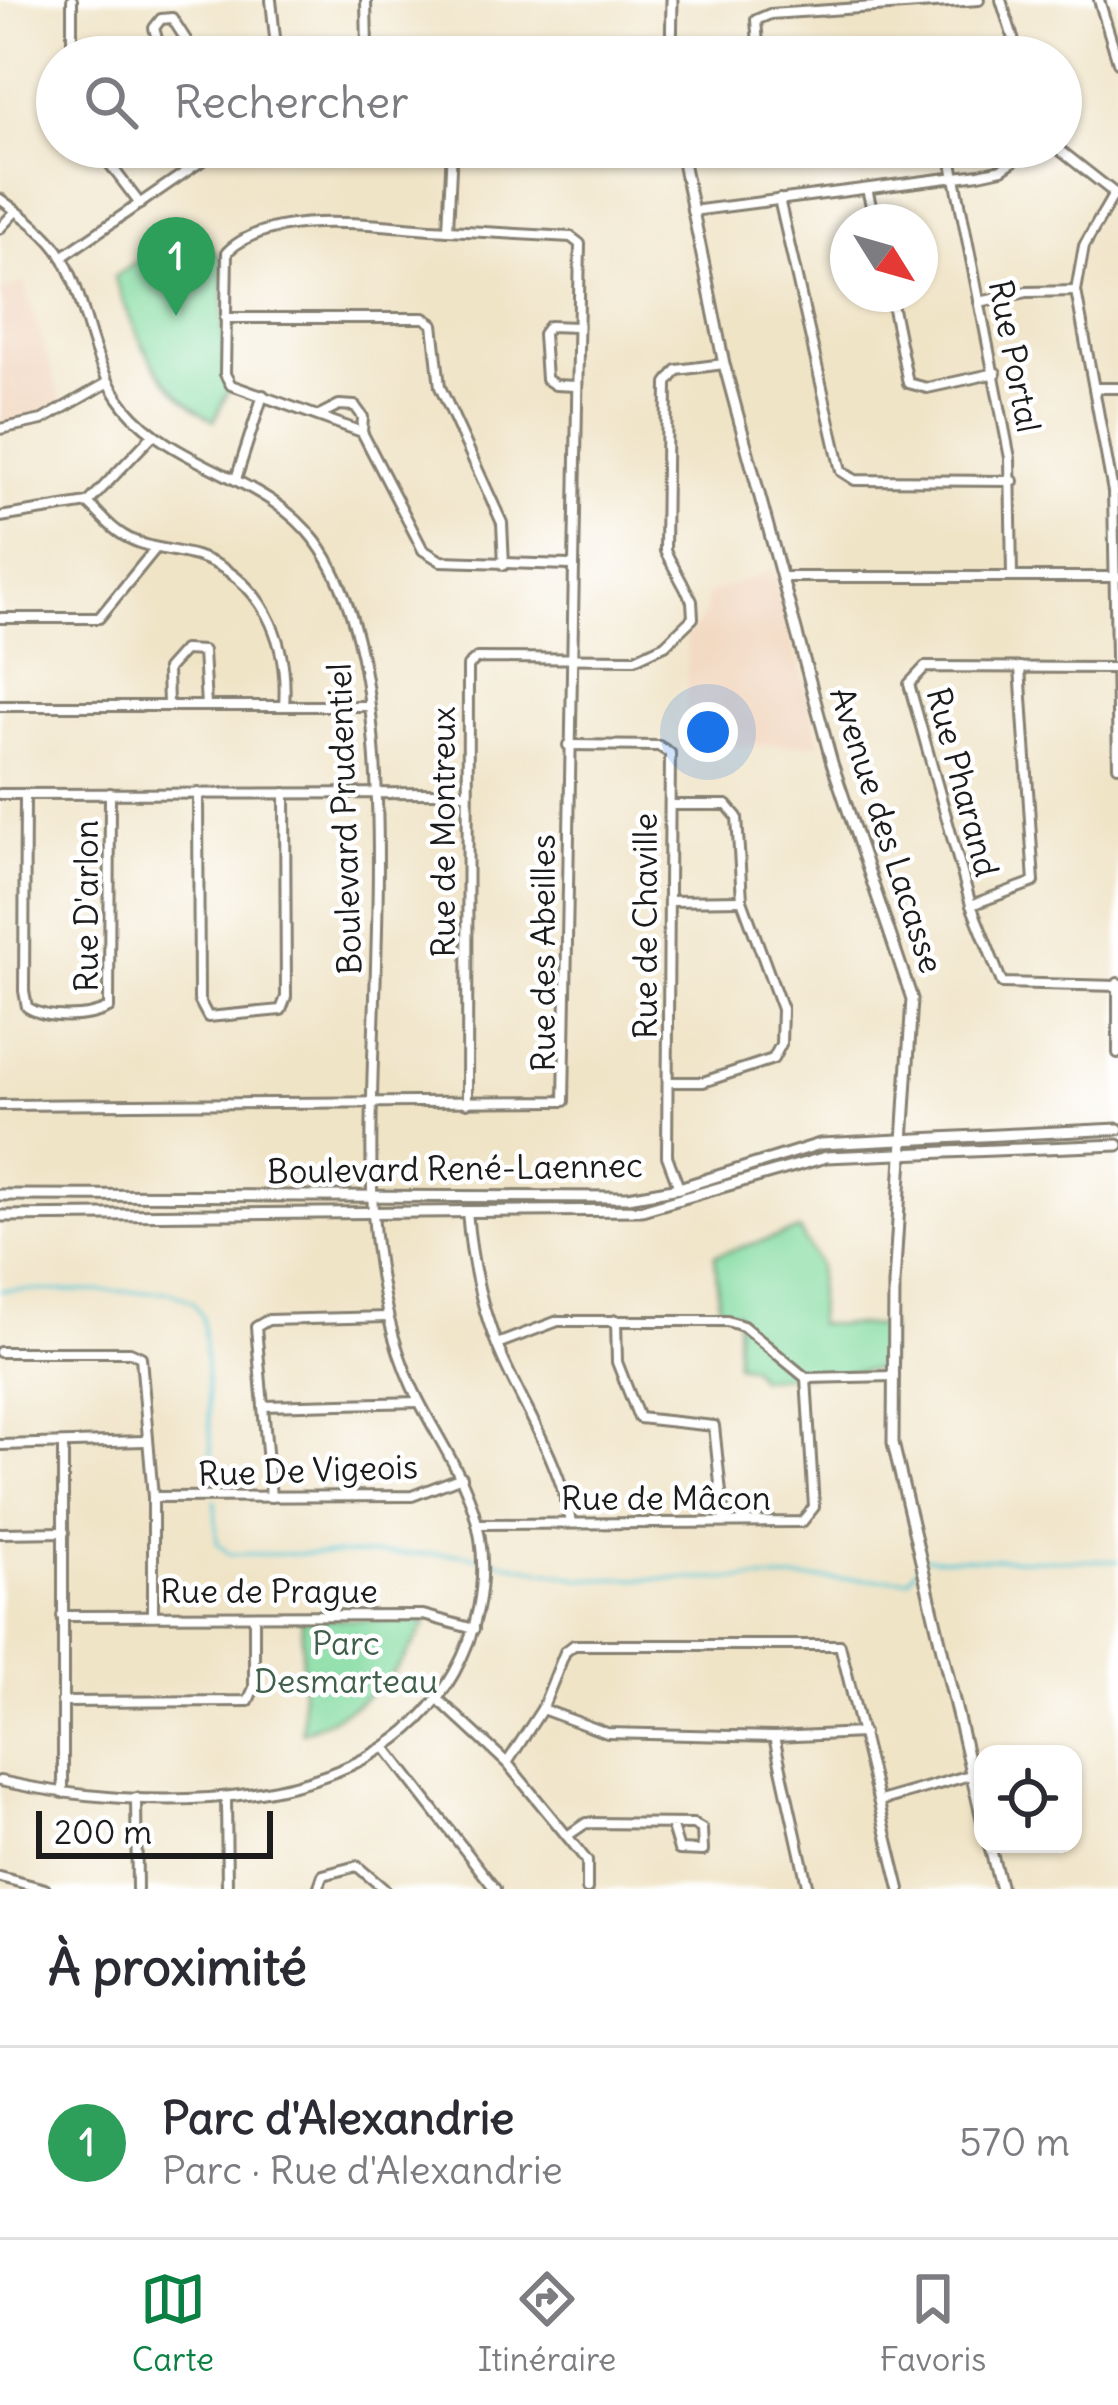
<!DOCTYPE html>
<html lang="fr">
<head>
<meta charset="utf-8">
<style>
  :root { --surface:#fff; --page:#f2f2f3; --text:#2b2b33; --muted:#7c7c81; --line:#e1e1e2; --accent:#0b8043 }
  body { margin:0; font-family:Delius,sans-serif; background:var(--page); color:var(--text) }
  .controls { position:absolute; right:36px; bottom:36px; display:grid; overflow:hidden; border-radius:24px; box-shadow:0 3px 9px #0004 }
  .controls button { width:108px; height:108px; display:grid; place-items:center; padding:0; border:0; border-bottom:3px solid var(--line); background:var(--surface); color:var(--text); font:60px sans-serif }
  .compass { position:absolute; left:830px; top:204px; width:108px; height:108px; border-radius:50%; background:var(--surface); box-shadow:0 3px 9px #0004; rotate:127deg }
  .scale { position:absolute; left:36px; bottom:30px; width:237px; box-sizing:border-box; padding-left:12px; border:6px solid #1c1c1c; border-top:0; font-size:33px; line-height:42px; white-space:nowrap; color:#1c1c1c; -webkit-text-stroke:9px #fff; paint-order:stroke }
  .you { position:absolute; left:708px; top:732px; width:42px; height:42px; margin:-30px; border:9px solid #fff; border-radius:50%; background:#1a73e8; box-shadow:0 0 0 18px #1a73e833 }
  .badge { display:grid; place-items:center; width:78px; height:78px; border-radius:50%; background:var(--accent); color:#fff; font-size:39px; font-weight:700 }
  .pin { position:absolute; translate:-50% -99px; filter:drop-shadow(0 3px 6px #0008) }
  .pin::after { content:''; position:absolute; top:63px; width:42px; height:36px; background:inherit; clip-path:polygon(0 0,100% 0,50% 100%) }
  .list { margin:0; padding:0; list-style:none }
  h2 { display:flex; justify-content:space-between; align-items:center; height:156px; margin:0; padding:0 48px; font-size:51px }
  h2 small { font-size:39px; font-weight:400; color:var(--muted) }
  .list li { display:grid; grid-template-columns:78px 1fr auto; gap:36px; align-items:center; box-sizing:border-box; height:192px; padding:0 48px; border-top:3px solid var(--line) }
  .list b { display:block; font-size:45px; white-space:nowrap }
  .list p { margin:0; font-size:39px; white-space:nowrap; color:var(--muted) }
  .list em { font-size:39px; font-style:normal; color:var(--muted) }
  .icon { flex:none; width:66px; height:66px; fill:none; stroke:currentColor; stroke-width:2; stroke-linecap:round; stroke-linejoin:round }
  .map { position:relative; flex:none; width:1118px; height:1889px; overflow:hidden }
  .search { position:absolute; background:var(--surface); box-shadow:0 3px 9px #0004; left:36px; right:36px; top:36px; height:132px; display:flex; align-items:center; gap:30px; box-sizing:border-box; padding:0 42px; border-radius:66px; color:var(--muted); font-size:45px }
  .sheet { height:348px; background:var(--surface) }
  nav { display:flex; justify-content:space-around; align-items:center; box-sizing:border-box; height:168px; border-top:3px solid var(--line); background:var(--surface); font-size:33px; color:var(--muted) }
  nav a { display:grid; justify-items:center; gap:6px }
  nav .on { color:var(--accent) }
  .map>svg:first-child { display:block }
</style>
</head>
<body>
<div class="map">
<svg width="1118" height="1889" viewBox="0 0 1118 1889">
  <rect width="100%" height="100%" fill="#fff"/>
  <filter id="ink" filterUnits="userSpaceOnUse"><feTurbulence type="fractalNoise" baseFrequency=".00833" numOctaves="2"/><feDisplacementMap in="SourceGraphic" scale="24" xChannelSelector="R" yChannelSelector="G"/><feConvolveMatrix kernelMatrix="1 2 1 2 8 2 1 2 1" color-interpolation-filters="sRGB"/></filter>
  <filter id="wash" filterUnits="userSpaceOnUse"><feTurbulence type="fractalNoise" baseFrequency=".004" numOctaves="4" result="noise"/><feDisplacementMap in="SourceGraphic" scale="48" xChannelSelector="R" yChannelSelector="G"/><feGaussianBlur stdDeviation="2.7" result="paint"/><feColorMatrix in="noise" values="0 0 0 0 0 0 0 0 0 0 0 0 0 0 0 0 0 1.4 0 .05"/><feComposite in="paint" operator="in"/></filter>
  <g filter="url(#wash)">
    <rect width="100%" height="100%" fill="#f0e4c7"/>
    <g fill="#f1d5bd">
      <polygon points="24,282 61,400 38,415 0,424 0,292"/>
      <polygon points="773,569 820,744 687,747 686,636 705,615 706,595"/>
    </g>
    <g fill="#83dba0" stroke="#507c5e" stroke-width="3">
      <path d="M192 225 223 261 224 373 230 387 214 421C155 386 137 338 114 277Z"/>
      <polygon points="799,1230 819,1265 817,1324 889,1326 886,1369 759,1378 751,1367 736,1364 737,1312 719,1310 715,1255"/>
      <path d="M302 1618 426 1622C397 1680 361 1708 302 1732Z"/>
    </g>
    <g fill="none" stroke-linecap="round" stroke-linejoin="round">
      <g stroke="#5bc6d4" stroke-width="3">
        <polyline points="0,1290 171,1292 193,1302 203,1318 214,1492"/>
        <polyline points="215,1501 217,1542 229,1554 462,1554 582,1579 909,1579 919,1564"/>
        <polyline points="926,1558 1118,1561"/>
      </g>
    </g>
  </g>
  <g filter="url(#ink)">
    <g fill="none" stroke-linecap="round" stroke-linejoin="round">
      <defs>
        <g id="minor">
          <polyline points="271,0 276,47"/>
          <polyline points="366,0 367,50"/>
          <polyline points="1001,0 1019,57"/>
          <polyline points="1099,0 1118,62"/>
          <polyline points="72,57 72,0"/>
          <polyline points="162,57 154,28 161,19 172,18 197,57"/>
          <polyline points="234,57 276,47 555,57"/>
          <polyline points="759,57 756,20 770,14 979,0"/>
          <polyline points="97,147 140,204"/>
          <polyline points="949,147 1010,458 1012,576"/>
          <polyline points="1056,147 1117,195"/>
          <polyline points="867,189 875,222"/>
          <polyline points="1114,194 1084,246 1076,291 1113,492 1118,766"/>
          <path d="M0 199C21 214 50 235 63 258 89 306 89 363 125 407 177 470 267 475 316 542 423 687 354 1063 376 1245 382 1298 394 1353 419 1401 442 1446 472 1486 480 1538 487 1585 477 1632 454 1673 373 1820 141 1812 0 1781"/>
          <polyline points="779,199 841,471 855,480 1013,481"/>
          <polyline points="692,211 979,174 1002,169 1034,147"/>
          <polyline points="0,228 16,211"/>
          <path d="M448 230C384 228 275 205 227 252L225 374 231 385 362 432 423 550 441 561 571 565"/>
          <polyline points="62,257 222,147"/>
          <polyline points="890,294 908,383 927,388 996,373"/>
          <polyline points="979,302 1027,292 1076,291"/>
          <polyline points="225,318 424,318 433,324 440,387 502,523 504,565"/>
          <polyline points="576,386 555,385 546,379 543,334 549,326 577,327"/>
          <polyline points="1094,388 1118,388"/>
          <polyline points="323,413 339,405 355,406 363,417 362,432"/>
          <polyline points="0,429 42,420 107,383"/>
          <polyline points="236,479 263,395"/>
          <path d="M88 503C99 513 110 528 123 535 145 549 172 549 196 556 262 577 289 641 284 706"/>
          <polyline points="0,517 88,503 152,436"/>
          <polyline points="782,577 1117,577"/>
          <polyline points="0,618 99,618 156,548"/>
          <polyline points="1113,668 925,667 909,684 971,905 1002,983 1118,986"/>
          <polyline points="0,706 368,706"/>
          <polyline points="168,706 167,669 184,650 203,651 206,706"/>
          <polyline points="568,745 659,746 670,753 667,1156 679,1188"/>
          <polyline points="198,793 199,1000 208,1017 281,1010 286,997 285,793"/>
          <polyline points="0,794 466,793"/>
          <path d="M25 795 24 991 27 1007C47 1020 87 1019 109 1008L110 793"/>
          <polyline points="669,901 742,900"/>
          <polyline points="971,905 1034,882 1020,667"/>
          <polyline points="1118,983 1118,1053"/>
          <polyline points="668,1082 703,1082 773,1059 781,1044 782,1009 742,900 737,817 727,805 670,805"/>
          <polyline points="467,1103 468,666 477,658 635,659 665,645 693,618 692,601 665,551 667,383 677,370 724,364"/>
          <polyline points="0,1105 564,1101 580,244 571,237 448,230 452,147"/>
          <path d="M467 1211C471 1262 481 1310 502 1357 527 1414 559 1460 571 1522"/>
          <polyline points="616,1320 617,1362 639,1418 714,1426 724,1522"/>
          <polyline points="0,1352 130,1352 141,1357 153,1497 153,1615"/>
          <polyline points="806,1378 894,1376"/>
          <polyline points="263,1406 419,1402"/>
          <polyline points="0,1445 145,1441"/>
          <polyline points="153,1497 412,1496 462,1477"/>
          <polyline points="271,1497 256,1327 268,1320 388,1317"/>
          <polyline points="477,1524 802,1522 814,1507 806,1378 743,1326 727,1321 558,1321 497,1344"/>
          <polyline points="0,1533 64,1532"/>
          <polyline points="62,1616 423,1615 474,1629"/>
          <polyline points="438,1699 507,1763 567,1836 587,1861 587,1889"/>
          <polyline points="62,1702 248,1701 254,1688 254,1616"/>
          <polyline points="542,1709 607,1733 774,1737 863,1733"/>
          <polyline points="774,1737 808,1889"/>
          <polyline points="385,1747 495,1889"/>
          <polyline points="507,1763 542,1709 565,1652 574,1645 840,1645 900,1889"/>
          <polyline points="63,1793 63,1445"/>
          <polyline points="226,1797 227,1889"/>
          <polyline points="136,1798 137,1889"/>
          <polyline points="880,1801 970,1775"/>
          <polyline points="567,1836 586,1823 693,1824 702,1829 703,1851 679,1850 671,1824"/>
          <polyline points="0,1877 45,1889"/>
          <polyline points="318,1889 323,1875 357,1866 384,1889"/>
        </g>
        <g id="tertiary">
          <polyline points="671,57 672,0"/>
          <polyline points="680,147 724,364 832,763 912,999 894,1284 893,1443 983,1823"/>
          <polyline points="0,1195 628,1197 679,1188 820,1144 1118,1129"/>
          <polyline points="0,1216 642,1210 826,1157 1118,1145"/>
          <polyline points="989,1844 1001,1889"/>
        </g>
      </defs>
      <use href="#minor" stroke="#868072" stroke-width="14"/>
      <use href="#tertiary" stroke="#868072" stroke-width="15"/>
      <use href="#minor" stroke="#fff" stroke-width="8"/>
      <use href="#tertiary" stroke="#fff" stroke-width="9"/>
    </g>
  </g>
  <g text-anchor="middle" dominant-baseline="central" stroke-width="9" stroke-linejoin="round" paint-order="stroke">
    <g font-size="33" fill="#1c1c1c" stroke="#fff">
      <text transform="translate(1015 356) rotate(79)">Rue Portal</text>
      <text transform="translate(963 782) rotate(75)">Rue Pharand</text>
      <text transform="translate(344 819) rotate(-92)">Boulevard Prudentiel</text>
      <text transform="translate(887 830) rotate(72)">Avenue des Lacasse</text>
      <text transform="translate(443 832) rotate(-90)">Rue de Montreux</text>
      <text transform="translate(86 906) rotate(-90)">Rue D'arlon</text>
      <text transform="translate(645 926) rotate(-90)">Rue de Chaville</text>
      <text transform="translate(543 953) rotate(-90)">Rue des Abeilles</text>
      <text transform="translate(455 1168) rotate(-1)">Boulevard René-Laennec</text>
      <text transform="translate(308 1470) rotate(-2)">Rue De Vigeois</text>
      <text x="666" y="1498">Rue de Mâcon</text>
      <text x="269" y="1591">Rue de Prague</text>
    </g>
    <g font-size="33" fill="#405f4a" stroke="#fff">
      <text x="346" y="1643">Parc<tspan x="346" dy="38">Desmarteau</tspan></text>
    </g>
  </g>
</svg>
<div class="controls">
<button><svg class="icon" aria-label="locate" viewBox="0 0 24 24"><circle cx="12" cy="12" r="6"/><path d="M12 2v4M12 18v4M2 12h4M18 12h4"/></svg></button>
</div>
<svg class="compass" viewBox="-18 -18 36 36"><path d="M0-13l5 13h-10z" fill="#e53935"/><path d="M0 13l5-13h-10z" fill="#7c7c81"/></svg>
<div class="scale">200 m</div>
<div class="you"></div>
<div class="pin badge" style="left:176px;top:316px;background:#2e9e5b">1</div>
<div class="search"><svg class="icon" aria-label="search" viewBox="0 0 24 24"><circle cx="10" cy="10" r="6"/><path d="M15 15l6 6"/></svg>Rechercher</div>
</div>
<section class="sheet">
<h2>À proximité<small></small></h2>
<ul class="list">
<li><span class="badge" style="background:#2e9e5b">1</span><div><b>Parc d'Alexandrie</b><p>Parc · Rue d'Alexandrie</p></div><em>570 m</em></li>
</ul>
</section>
<nav>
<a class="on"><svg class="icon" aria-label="map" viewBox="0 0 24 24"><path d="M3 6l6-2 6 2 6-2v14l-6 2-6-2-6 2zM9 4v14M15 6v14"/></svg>Carte</a>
<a><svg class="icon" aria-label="directions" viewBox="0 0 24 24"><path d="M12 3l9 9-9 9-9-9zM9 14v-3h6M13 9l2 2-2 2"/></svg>Itinéraire</a>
<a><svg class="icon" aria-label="saved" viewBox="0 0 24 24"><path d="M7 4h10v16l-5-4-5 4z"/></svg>Favoris</a>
</nav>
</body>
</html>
